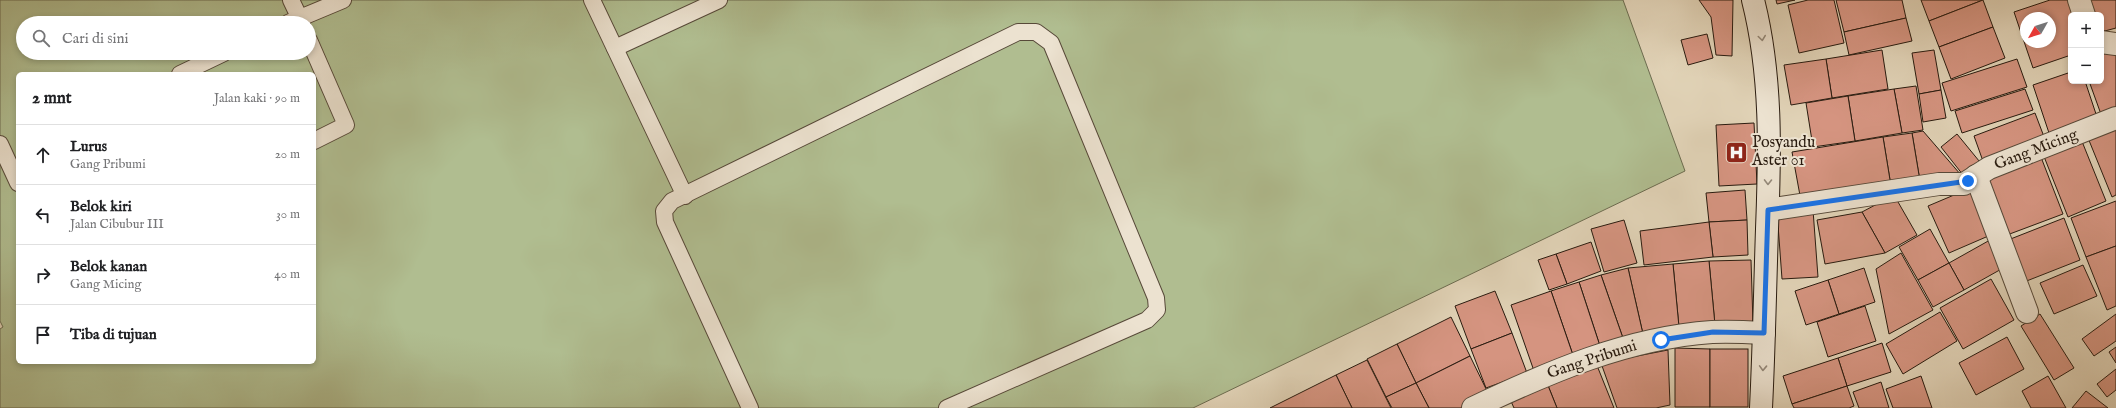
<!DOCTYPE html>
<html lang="id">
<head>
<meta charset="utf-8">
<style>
  :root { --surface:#fff; --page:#f2f2f2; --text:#202124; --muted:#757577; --line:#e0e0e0 }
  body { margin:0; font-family:"IM FELL English",serif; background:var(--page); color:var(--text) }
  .controls { position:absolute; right:12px; top:12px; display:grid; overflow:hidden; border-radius:6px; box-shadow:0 2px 6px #0003 }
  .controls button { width:36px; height:36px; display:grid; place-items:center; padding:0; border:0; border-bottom:1px solid var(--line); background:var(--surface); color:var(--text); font:20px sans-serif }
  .compass { position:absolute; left:2020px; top:12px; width:36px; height:36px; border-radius:50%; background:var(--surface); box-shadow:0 2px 6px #0003; rotate:231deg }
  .stop { position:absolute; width:12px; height:12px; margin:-9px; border:3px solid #1a73e8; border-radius:50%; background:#fff }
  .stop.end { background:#1a73e8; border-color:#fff; box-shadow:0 1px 4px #0008 }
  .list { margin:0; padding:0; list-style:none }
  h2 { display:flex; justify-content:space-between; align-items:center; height:52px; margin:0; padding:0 16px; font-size:17px }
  h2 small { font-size:13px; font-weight:400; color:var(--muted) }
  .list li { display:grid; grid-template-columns:26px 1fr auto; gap:12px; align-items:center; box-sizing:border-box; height:60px; padding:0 16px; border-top:1px solid var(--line) }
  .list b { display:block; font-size:15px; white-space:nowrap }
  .list p { margin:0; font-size:13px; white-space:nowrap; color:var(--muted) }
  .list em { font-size:13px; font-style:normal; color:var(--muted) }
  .icon { flex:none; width:22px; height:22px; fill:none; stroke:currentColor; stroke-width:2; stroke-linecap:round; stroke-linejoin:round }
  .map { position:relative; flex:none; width:2116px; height:408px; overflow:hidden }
  .search { position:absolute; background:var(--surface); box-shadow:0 2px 6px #0003; left:16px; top:16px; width:300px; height:44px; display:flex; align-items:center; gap:10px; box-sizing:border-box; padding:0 14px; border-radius:22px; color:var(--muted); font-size:15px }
  .panel { position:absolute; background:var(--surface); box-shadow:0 2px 6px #0003; left:16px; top:72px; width:300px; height:292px; border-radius:6px }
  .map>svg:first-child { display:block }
</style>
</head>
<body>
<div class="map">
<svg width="2116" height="408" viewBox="0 0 2116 408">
  <rect width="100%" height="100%" fill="#e1d3b7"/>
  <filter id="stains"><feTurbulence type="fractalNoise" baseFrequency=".005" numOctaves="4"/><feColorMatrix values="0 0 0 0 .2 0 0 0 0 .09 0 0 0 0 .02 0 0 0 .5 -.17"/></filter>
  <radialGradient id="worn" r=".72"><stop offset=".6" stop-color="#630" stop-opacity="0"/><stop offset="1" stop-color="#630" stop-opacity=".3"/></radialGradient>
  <path fill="#b0bd90" stroke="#6c6c50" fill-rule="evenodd" d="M0 0H1623L1685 171 1193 408H0V329L3 327 0 321ZM23 23H309V53H23ZM18 74H314V362H18Z"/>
  <g fill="#d59480" stroke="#291b0f" fill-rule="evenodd">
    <polygon points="1699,0 1733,0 1732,56 1716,55 1711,17"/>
    <polygon points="1776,0 1795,0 1777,4"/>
    <polygon points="1808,0 1834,0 1844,43 1799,53 1788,5"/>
    <polygon points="1836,0 1902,0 1906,18 1844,32"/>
    <polygon points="1921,0 1983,0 1929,21"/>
    <polygon points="1983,0 1993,27 1939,47 1929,21"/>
    <path d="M2050 0H2076L2080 15H2071V55L2033 68 2014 12ZM2026 18H2050V42H2026Z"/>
    <polygon points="2082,0 2116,0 2116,28 2101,32 2101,15 2086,15"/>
    <polygon points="1906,18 1912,41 1849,55 1844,32"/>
    <polygon points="1993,27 2005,58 1951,79 1939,47"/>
    <polygon points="1707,34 1713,58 1688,65 1681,40"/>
    <polygon points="2116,48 2116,112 2102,117 2089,81 2101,81 2101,53"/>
    <polygon points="1882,50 1888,89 1832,98 1826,59"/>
    <polygon points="1934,50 1941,90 1919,94 1912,53"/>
    <polygon points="1826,59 1832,98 1791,105 1784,65"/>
    <polygon points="2017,59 2027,87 1951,111 1942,83"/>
    <polygon points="2071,72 2071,81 2085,81 2099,123 2051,139 2033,85"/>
    <polygon points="1916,86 1923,130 1902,133 1894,89"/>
    <polygon points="1894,89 1902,133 1855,141 1848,96"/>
    <polygon points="2025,89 2033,110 1962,133 1955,111"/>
    <polygon points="1941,90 1946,118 1923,122 1919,94"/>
    <polygon points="1848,96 1855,141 1813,147 1806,103"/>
    <polygon points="2035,113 2046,142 1984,164 1974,136"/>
    <polygon points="2116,121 2116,195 2112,197 2086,133"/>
    <polygon points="1754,123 1757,184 1719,186 1716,125"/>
    <polygon points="1923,131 1961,175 1920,181 1912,133"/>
    <polygon points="1912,133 1920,181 1891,186 1883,137"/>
    <polygon points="1957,134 1984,167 1967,180 1941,147"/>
    <polygon points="2079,134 2106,201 2068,217 2041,149"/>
    <polygon points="1883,137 1891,186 1801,201 1792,152"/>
    <polygon points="2039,152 2063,214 2007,235 1982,174"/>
    <polygon points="1973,187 1993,234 1949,253 1928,206"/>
    <polygon points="1745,190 1747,220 1709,222 1706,193"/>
    <polygon points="1894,195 1917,235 1885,253 1862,212"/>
    <polygon points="2116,201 2116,246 2086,257 2071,218"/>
    <polygon points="1813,210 1818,277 1782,279 1777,211"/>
    <polygon points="1862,212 1885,253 1825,264 1817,220"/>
    <polygon points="2064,218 2080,260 2024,282 2008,240"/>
    <polygon points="1624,220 1637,263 1604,272 1591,229"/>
    <polygon points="1747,220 1748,255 1713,257 1709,222"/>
    <polygon points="1709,222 1713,257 1644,265 1640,231"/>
    <polygon points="1930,229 1949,263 1918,280 1899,247"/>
    <polygon points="1990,240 2005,267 1964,290 1949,263"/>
    <polygon points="1591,242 1601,271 1567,284 1556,254"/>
    <polygon points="2116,246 2116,306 2107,310 2086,257"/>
    <polygon points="1901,253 1933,310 1889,334 1876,269"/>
    <polygon points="1556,254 1567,284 1549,290 1538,260"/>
    <polygon points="1751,260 1753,324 1715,325 1709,261"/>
    <polygon points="1709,261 1715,325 1679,327 1673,264"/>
    <polygon points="1949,263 1964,290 1933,307 1918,280"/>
    <polygon points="1673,264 1679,327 1643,334 1628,268"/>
    <polygon points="2083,265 2097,296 2054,314 2040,283"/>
    <polygon points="1628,268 1643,334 1624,341 1601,275"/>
    <polygon points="1864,268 1875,302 1839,314 1828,280"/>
    <polygon points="1601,275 1624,341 1601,349 1579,282"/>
    <polygon points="1991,279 2014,320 1963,349 1940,308"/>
    <polygon points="1828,280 1839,314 1806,325 1795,291"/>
    <polygon points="1579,282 1601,349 1574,358 1551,291"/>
    <polygon points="1495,291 1512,333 1471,349 1455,306"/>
    <polygon points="1551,291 1574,358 1534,371 1511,305"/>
    <polygon points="1865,306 1876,341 1828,357 1817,322"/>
    <polygon points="1940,312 1957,341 1903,374 1886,344"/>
    <polygon points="2040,314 2074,368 2054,380 2021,326"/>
    <polygon points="2116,314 2116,341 2094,356 2082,339"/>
    <polygon points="1451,317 1470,356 1416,383 1397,344"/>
    <polygon points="1512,333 1527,373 1486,388 1471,349"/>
    <polygon points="2007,337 2024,369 1976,395 1959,363"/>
    <polygon points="1882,343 1891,372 1847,386 1838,358"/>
    <polygon points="1397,344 1416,383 1386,397 1367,359"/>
    <polygon points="2116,347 2116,363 2109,352"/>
    <polygon points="1675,348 1710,349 1710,407 1675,407"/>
    <rect x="1710" y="349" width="38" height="58"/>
    <polygon points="1668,350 1670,405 1656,408 1617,408 1601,363"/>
    <polygon points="1470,356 1489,395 1464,408 1429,408 1416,383"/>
    <polygon points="1838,358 1847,386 1792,404 1783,376"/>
    <polygon points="1367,360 1391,408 1352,408 1336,375"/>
    <polygon points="1596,363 1614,408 1557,408 1547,383"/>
    <polygon points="2116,369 2116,390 2107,397 2097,384"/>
    <polygon points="1336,375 1352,408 1270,408"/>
    <polygon points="1921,376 1932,408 1893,408 1886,389"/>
    <polygon points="2048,376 2066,408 2031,408 2022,391"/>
    <polygon points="1881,382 1889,408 1859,408 1853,392"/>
    <polygon points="1416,383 1429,408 1392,408 1386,397"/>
    <polygon points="1547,383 1557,408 1514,408 1509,397"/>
    <polygon points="1847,386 1854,406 1849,408 1794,408 1792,404"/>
    <polygon points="2086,391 2108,408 2072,408"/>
  </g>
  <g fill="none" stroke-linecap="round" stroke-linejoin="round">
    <defs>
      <g id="lane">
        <polyline points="291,0 302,23"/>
        <polyline points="592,0 685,196"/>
        <polyline points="288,23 343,0"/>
        <polyline points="309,40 346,125 314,141"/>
        <polyline points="615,48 719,0"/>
        <polyline points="180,74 224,53"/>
        <polyline points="0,144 18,183"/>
        <polyline points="750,408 665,222 664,211 672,201 1018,32 1036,32 1051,43 1156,298 1157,310 1147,320 947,408"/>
      </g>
      <g id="street">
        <polyline points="2079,0 2084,15"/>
        <polyline points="2101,42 2116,44"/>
        <polyline points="1976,176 2027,312"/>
        <polyline points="1768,210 1939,184 1964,184 1989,168 2116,118"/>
        <path d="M1473 408C1549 372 1627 338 1712 332 1729 331 1747 332 1764 333"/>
      </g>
      <path id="secondary" d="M1753 0C1772 75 1770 152 1767 229 1765 289 1764 348 1761 408"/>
    </defs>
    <use href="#lane" stroke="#574939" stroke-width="18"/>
    <use href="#street" stroke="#574939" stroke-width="24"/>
    <use href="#secondary" stroke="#291b0f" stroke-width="24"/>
    <use href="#lane" stroke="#ece2d0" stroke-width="16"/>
    <use href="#street" stroke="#ece2d0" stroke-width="22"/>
    <use href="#secondary" stroke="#ece2d0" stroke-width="22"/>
  </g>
  <defs><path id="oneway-chevron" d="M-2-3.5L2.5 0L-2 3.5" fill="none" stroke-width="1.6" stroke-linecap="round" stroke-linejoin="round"/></defs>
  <g stroke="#948879">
    <use href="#oneway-chevron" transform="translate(1762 38) rotate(82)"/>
    <use href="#oneway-chevron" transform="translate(1768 182) rotate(91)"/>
    <use href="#oneway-chevron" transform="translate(1763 368) rotate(92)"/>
  </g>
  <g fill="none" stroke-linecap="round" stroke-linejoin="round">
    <polyline stroke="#1a73e8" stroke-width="5" points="1661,340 1713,332 1764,333 1768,210 1968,181"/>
  </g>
  <defs>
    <symbol id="hospital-square" viewBox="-11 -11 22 22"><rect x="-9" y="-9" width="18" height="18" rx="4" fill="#8f2418" stroke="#ece2d0"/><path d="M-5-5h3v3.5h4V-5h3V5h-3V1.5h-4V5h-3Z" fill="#fff"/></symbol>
  </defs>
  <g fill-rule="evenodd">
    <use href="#hospital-square" x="1724" y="140" width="25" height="25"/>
  </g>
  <g text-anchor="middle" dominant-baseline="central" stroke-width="4" stroke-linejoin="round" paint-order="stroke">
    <g font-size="16" fill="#291b0f" stroke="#ece2d0" text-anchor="start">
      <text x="1752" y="143">Posyandu<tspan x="1752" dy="18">Aster 01</tspan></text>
    </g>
    <g font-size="16" fill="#291b0f" stroke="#ece2d0">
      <text transform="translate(2036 150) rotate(-21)">Gang Micing</text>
      <text transform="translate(1592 360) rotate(-18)">Gang Pribumi</text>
    </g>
  </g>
  <rect width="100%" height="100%" filter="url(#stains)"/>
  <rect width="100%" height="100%" fill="url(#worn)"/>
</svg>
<div class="controls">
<button>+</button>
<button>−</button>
</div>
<svg class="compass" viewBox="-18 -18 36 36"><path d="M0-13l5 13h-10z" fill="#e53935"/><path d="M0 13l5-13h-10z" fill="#757577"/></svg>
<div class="stop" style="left:1661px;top:340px"></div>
<div class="stop end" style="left:1968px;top:181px"></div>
<div class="search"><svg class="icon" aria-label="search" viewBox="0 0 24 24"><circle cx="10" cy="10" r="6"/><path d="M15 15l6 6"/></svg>Cari di sini</div>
<section class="panel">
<h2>2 mnt<small>Jalan kaki · 90 m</small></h2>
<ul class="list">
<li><svg class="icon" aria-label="ahead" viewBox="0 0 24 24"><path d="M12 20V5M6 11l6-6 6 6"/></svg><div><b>Lurus</b><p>Gang Pribumi</p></div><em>20 m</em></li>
<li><svg class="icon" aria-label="left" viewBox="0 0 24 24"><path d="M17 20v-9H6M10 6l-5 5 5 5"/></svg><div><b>Belok kiri</b><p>Jalan Cibubur III</p></div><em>30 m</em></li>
<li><svg class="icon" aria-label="right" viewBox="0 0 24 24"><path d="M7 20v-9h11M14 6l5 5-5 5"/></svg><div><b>Belok kanan</b><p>Gang Micing</p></div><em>40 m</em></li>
<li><svg class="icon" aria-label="arrive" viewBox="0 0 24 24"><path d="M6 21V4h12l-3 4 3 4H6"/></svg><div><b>Tiba di tujuan</b></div></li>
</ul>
</section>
</div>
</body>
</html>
